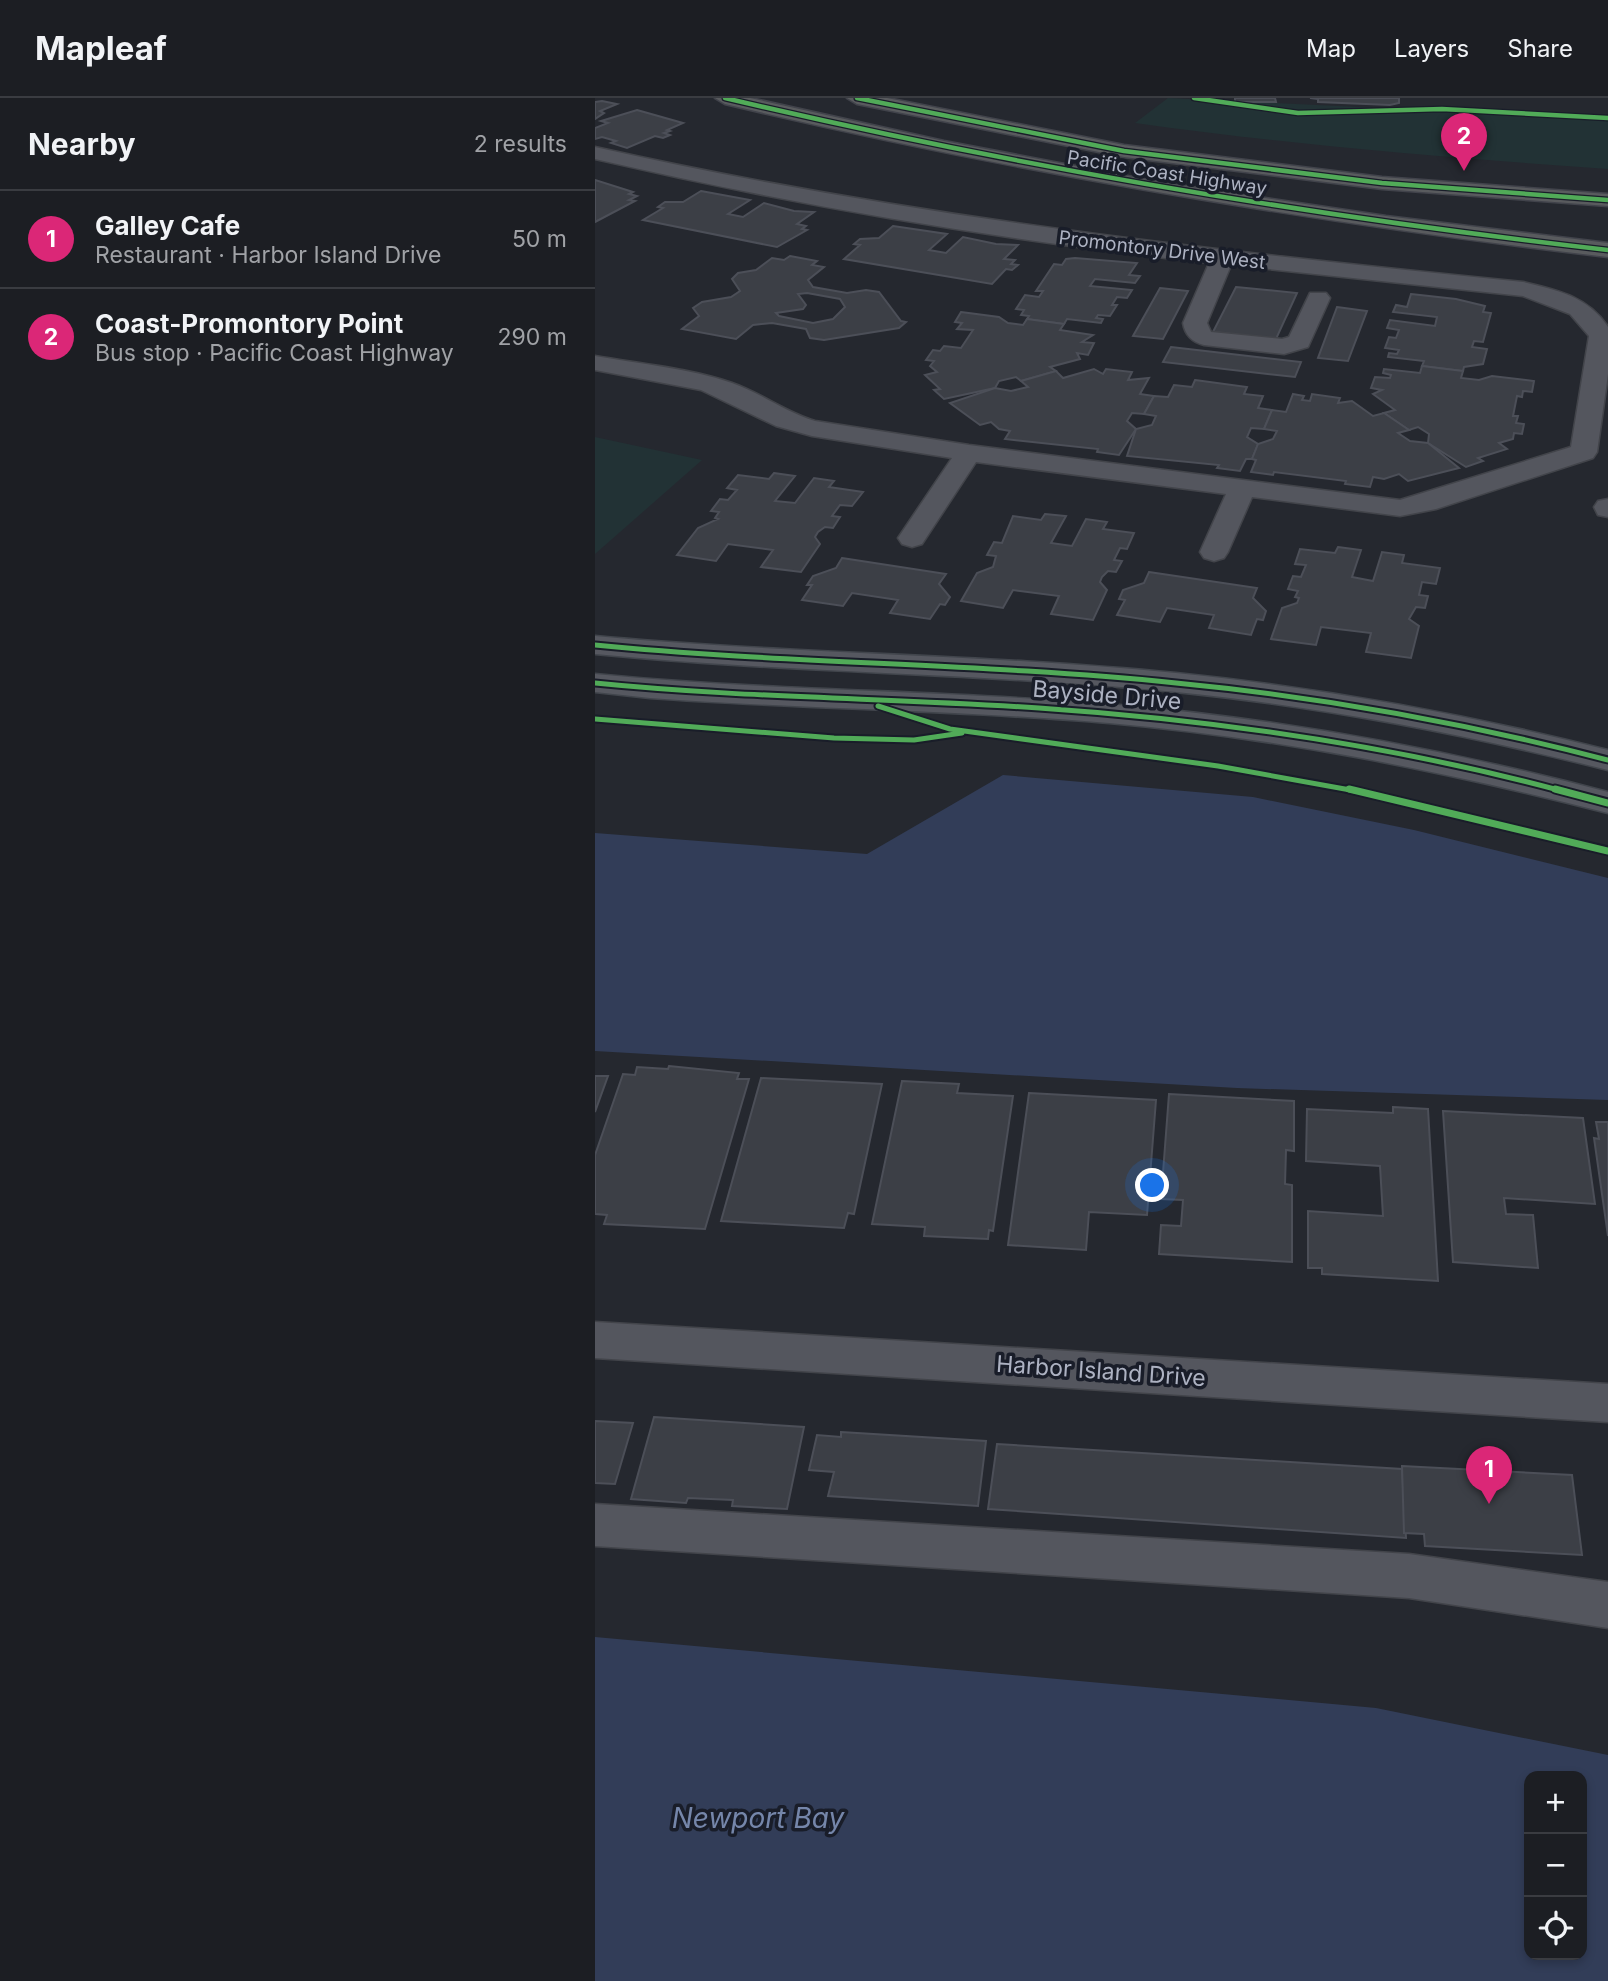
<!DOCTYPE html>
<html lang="en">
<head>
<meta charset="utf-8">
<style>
  :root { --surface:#1c1e23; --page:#25272b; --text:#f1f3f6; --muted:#a0a2a6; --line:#3a3c41; --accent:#db2777 }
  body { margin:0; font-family:Inter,sans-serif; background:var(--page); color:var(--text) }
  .controls { position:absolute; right:21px; bottom:21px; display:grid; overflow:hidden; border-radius:14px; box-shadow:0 4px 10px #0003 }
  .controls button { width:63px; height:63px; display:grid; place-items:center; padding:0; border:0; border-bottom:2px solid var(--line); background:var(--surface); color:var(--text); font:35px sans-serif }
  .you { position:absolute; left:558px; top:1088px; width:24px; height:24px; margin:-18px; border:5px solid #fff; border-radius:50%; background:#1a73e8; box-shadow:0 0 0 10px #1a73e833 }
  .badge { display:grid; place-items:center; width:46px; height:46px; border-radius:50%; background:var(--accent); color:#fff; font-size:23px; font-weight:700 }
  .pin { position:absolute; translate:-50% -58px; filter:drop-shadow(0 2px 4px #0008) }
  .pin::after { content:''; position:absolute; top:37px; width:24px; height:21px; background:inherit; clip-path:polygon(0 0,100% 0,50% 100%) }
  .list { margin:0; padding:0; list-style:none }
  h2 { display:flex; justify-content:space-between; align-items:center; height:91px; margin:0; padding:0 28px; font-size:30px }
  h2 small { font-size:23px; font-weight:400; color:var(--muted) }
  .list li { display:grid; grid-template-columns:46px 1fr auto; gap:21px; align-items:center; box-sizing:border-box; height:98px; padding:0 28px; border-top:2px solid var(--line) }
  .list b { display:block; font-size:26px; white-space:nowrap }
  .list p { margin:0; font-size:23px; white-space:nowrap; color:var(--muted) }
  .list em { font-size:23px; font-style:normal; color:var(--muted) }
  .icon { flex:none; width:38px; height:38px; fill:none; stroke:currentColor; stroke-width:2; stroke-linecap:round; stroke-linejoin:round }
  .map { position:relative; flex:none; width:1013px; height:1883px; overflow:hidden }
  header { display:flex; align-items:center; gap:42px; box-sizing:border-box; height:98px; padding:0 35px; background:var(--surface); border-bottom:2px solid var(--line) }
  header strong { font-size:33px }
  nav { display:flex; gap:38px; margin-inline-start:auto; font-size:24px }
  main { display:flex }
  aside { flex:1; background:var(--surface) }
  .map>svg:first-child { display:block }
</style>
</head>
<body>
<header>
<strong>Mapleaf</strong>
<nav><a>Map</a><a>Layers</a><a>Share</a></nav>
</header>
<main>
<aside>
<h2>Nearby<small>2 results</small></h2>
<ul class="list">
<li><span class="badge">1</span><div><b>Galley Cafe</b><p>Restaurant · Harbor Island Drive</p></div><em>50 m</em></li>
<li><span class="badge">2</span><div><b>Coast-Promontory Point</b><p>Bus stop · Pacific Coast Highway</p></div><em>290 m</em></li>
</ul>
</aside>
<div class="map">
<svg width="1013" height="1883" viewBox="0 0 1013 1883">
  <rect width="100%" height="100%" fill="#25282f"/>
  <g fill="#223235">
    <path d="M573 0 1013 21V71C854 60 697 47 540 25Z"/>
    <polygon points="0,339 107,362 0,456"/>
  </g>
  <g fill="#323d58" fill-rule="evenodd">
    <polygon points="408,677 658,699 819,732 1013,780 1013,1002 642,990 0,953 0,735 272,756"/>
    <path d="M0 1539 781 1610 1013 1657V1883H0ZM987 1678V1857H934V1678Z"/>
  </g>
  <g fill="#3c3f46" stroke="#4c4f58" stroke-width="2" fill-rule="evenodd">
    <polygon points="640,0 680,0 681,4 640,4"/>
    <polygon points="715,0 804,0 804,5 795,7 723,4 723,1"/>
    <polygon points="7,3 22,6 5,13 9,15 0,21 0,4"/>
    <polygon points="42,12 88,25 72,32 75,33 69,35 75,37 68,40 60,38 32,50 16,45 21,43 7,39 0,41 0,30 13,25 6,23"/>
    <polygon points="0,82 38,94 34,96 42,98 34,102 40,103 0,124"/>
    <polygon points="106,93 155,102 133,116 148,119 169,105 199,113 219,114 202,126 211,128 207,131 212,132 182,149 48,122 68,110 63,109 70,104 88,104"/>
    <polygon points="298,128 352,136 334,152 351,155 368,139 401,146 423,147 409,161 420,162 416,166 423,167 417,172 411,171 397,186 249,161 265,147 259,146 265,141 284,140"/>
    <path d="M195 158 222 163 217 167 229 169 213 182 218 189 252 195 271 192 284 194 306 223 311 224 304 230 229 242 215 240 211 231 177 225 158 227 141 241 87 231 104 218 98 210 107 204 136 199 145 193 137 181 143 175 161 172 177 160 189 162ZM212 195 245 201 250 209 238 221 218 225 184 218 181 215 208 211 211 207 203 196Z"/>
    <polygon points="480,160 542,165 534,177 545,178 540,185 500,181 495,188 537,192 532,200 522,199 517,207 522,207 515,218 503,217 501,220 508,221 506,225 472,221 469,226 432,221 434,218 426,217 429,212 421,211 430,197 444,199 448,193 441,193 459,166 467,167 471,161"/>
    <polygon points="641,189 702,195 681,241 618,234"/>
    <polygon points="565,190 593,193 568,241 538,238"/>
    <polygon points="816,196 861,201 890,208 888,214 896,215 888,244 879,243 877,249 892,251 888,266 869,269 868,273 827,268 829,263 793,259 794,255 802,256 804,252 790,250 794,239 801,240 804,232 792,230 795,222 840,228 842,219 798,214 801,207 812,209"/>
    <polygon points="742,209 772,213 753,263 723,260"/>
    <polygon points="366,214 404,219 413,225 428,227 432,221 469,226 465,232 498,237 487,244 499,245 493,257 482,255 485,261 455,269 461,273 426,283 421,279 404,283 400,290 349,301 339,292 345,291 330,277 342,274 335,268 339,263 331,262 338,252 345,253 349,248 366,250 378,232 362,231 367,225 360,224"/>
    <polygon points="576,249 706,264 700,279 568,264"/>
    <polygon points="827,268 868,273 866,280 884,282 897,278 939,283 937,294 928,293 927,299 922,298 918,318 923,318 921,325 929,326 927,336 919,335 918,341 904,345 912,351 883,360 888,363 871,369 833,345 834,336 823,329 814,332 789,315 800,312 778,296 787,292 776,290 780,279 795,280 796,277 788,275 789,271 825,275"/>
    <polygon points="499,271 508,276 511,271 537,274 533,282 554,280 545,296 559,298 549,316 537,315 532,323 541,331 524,357 502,354 503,351 410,341 415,333 404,331 396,324 385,327 355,305 400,290 416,293 433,289 426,283 461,273 468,280"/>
    <polygon points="600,282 652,289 649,296 668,298 663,310 677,312 669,331 656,330 652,339 663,346 657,361 651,361 645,373 622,370 624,367 532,358 541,331 557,327 561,318 549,316 559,298 573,299 579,287 597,289"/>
    <polygon points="698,296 709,298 707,302 715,303 717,296 745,300 743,305 757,303 778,318 789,315 814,332 803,335 815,343 833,345 864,370 813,383 804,376 789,381 778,379 775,389 750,386 751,383 679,374 678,377 656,374 661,362 657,361 663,346 678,341 682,333 669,331 677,312 691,314"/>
    <polygon points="179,375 200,378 180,403 200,405 219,380 239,383 234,389 268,394 257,408 245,407 237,418 245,419 238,430 230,429 223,434 220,439 225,446 206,474 166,469 178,452 133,446 121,463 82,457 103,430 123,421 120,420 124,414 116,413 125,401 133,402 142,392 132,390 143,377 174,381"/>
    <polygon points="450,416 471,418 456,445 477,448 491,421 512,424 508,431 539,435 532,451 525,450 519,462 527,463 521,474 513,473 507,479 505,484 512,492 498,522 456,516 464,498 418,492 408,510 366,503 382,475 398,469 401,458 392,457 399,444 407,445 418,418 446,422"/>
    <polygon points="743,449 766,452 757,479 778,483 787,454 809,457 807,465 845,470 841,486 827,484 824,497 833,498 830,510 821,509 814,521 824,528 816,560 771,554 776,535 726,529 721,547 676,541 687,510 702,505 704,500 700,499 703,493 693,491 698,478 706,479 711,467 700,466 705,451 740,455"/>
    <polygon points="247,460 351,476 344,486 355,499 350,507 345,506 335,521 295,515 303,502 257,495 248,508 207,502 217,487 212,487 218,478 241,470"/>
    <polygon points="554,474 662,490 658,500 671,513 668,522 662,521 656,537 614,530 619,517 572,510 565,524 522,517 530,502 524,501 528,492 549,485"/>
    <polygon points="74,968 144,975 142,981 154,981 110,1131 9,1126 12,1117 0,1116 0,1057 28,976 40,977 42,969 73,971"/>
    <polygon points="0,978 13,978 0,1014"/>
    <polygon points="166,980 287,986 259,1116 253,1115 249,1130 126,1123"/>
    <polygon points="307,983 364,986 362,995 418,998 398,1133 394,1132 393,1141 329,1138 330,1129 277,1126"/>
    <polygon points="434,995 561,1002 552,1117 494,1114 491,1152 413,1147"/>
    <polygon points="574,996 699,1003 699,1053 691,1052 690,1086 697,1087 697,1164 564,1156 566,1127 586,1128 588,1102 566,1101"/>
    <polygon points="798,1009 833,1011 843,1183 727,1176 727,1170 713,1170 713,1113 788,1118 785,1068 711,1063 712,1011 798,1015"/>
    <polygon points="848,1013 988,1020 1000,1106 909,1100 911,1116 938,1117 943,1170 858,1164"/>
    <polygon points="1001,1024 1013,1024 1013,1138 999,1040 1004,1041"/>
    <polygon points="59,1319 209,1329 192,1411 137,1408 138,1402 93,1400 91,1405 36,1401"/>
    <polygon points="0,1323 38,1325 20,1386 0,1385"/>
    <polygon points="246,1334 391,1343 383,1408 233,1398 239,1374 214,1372 222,1337 246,1339"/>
    <polygon points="402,1346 807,1371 811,1440 393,1411"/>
    <polygon points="807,1368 977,1377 987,1457 830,1448 829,1436 809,1435"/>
  </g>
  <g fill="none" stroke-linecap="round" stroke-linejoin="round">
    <defs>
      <g id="minor">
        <path d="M0 49C306 118 616 153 928 184 961 192 993 198 1013 229V276L1002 354 998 360 841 411 805 418 657 399 633 454 629 460 619 463 609 460 605 454 631 396 381 364 327 446 317 449 307 446 303 440 357 360 217 338 181 328 106 292 0 272V258C45 266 93 270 137 285 166 295 190 314 220 323L374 347 805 402 976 349 994 238 975 216 928 198 636 167 612 225 616 234 687 241 694 239 715 195H731L735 200 713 249 689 256 609 247C597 244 590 237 588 225L614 165C407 142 203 108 0 61Z"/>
        <polygon points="1013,401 1013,419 1003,417 999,409 1003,403"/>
        <polygon points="0,1224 1013,1286 1013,1324 0,1260"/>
        <polygon points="0,1406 814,1456 1013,1484 1013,1530 814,1500 0,1448"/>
      </g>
      <g id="major">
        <path d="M0 538C193 556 388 556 581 575 727 590 871 616 1013 652V672C870 636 728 609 581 594 388 575 193 575 0 556Z"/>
        <path d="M0 576C171 593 342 592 513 606 682 620 849 651 1013 694V715C848 673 684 640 514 625 362 612 208 611 55 600L0 594Z"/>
      </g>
      <g id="highway">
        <path d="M120 0H155L349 43 569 85 791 118 1013 145V159C715 124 422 75 130 6Z"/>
        <polygon points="252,0 292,0 529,47 787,79 1013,96 1013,108 787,91 529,59 262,6"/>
      </g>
    </defs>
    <use href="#minor" stroke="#42444a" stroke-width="3"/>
    <use href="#major" stroke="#41454c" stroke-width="3"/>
    <use href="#highway" stroke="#41434b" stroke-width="3"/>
    <use href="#minor" fill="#54565e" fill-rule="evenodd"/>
    <use href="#major" fill="#565860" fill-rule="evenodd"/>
    <use href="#highway" fill="#595b5e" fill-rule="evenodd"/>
    <defs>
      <g id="cycleway-far2">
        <path d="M130 0C422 69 715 118 1013 152"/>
        <polyline points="262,0 529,53 787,85 1013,102"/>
        <polyline points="599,0 703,15 847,11 1013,20"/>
      </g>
      <g id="cycleway-far1">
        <path d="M0 547C193 566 388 565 581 585 727 599 871 625 1013 662"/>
        <path d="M0 585C148 600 296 600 444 610 620 622 796 647 967 693"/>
        <polyline points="283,608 355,631 623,668 761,693"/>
        <polyline points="0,621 239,640 319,642 367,635"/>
      </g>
      <g id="cycleway">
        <polyline points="754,691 1013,753"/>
        <polyline points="960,691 1013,705"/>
      </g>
    </defs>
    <use href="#cycleway-far2" stroke="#191d29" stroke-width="7"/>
    <use href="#cycleway-far1" stroke="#191d29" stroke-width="9"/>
    <use href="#cycleway" stroke="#191d29" stroke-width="11"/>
    <use href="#cycleway-far2" stroke="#51ab58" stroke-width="4.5"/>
    <use href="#cycleway-far1" stroke="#51ab58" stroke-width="5"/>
    <use href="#cycleway" stroke="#51ab58" stroke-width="7"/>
  </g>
  <g text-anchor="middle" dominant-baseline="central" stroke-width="7" stroke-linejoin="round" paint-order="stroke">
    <g font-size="19" fill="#adb2c2" stroke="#191d29">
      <text transform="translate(572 75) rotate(9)">Pacific Coast Highway</text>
      <text transform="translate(567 152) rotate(7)">Promontory Drive West</text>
    </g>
    <g font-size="23" fill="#adb2c2" stroke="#191d29">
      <text transform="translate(512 597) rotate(5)">Bayside Drive</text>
      <text transform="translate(506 1273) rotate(4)">Harbor Island Drive</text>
    </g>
    <g font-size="28" font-style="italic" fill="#7586aa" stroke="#191d29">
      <text x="163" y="1720">Newport Bay</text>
    </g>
  </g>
</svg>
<div class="controls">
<button>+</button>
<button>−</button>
<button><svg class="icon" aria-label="locate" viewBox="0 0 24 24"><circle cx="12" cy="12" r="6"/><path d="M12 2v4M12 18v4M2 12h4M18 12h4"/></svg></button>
</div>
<div class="you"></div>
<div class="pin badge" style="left:894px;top:1406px">1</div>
<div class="pin badge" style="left:869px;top:73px">2</div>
</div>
</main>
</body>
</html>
